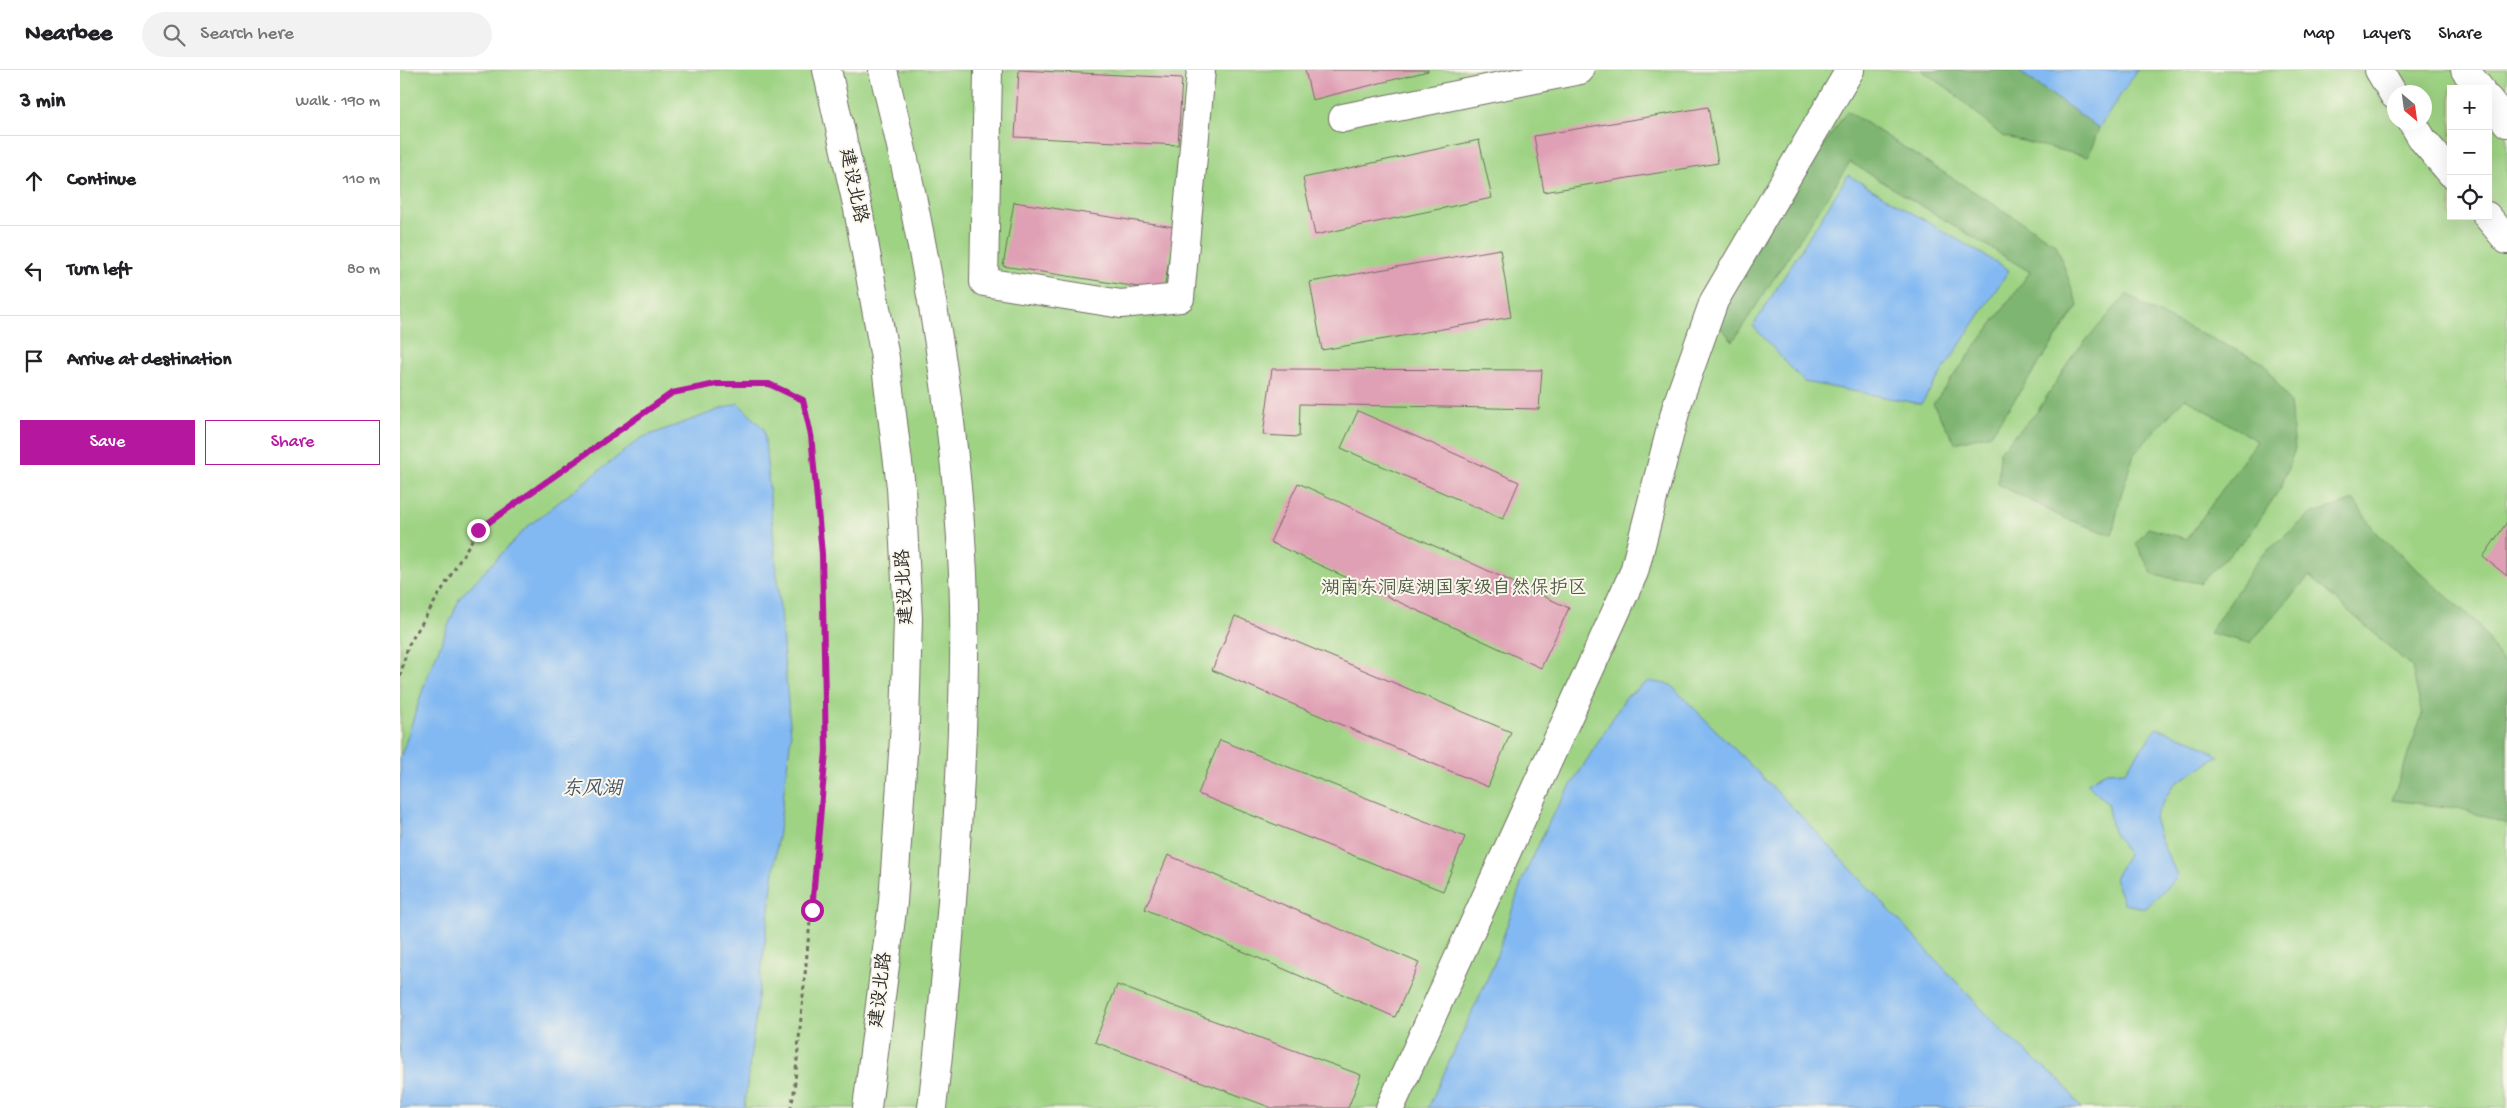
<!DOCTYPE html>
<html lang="en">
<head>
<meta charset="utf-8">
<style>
  :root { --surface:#fff; --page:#f2f2f2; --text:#202124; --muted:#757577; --line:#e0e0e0; --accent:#b5179e }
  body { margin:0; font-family:"Gochi Hand","LXGW WenKai TC",sans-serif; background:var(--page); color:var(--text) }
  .controls { position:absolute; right:15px; top:15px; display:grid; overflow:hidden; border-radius:0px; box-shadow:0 5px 20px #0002 }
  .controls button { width:45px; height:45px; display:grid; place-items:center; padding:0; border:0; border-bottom:1px solid var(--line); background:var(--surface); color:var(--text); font:25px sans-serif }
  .compass { position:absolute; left:1987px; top:15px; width:45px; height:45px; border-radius:50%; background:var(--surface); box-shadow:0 5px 20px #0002; rotate:151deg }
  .stop { position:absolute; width:15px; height:15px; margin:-11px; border:4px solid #b5179e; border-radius:50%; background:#fff }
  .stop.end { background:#b5179e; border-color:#fff; box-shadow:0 1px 5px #0008 }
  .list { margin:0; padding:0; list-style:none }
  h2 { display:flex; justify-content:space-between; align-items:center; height:65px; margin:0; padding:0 20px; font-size:21px }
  h2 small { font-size:16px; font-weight:400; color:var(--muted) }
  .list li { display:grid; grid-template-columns:32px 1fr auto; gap:15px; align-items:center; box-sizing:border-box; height:90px; padding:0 20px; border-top:1px solid var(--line) }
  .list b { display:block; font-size:19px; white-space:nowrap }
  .list em { font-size:16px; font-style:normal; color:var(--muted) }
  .actions { display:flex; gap:10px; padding:15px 20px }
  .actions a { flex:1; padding:11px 0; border:1px solid var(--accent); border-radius:0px; text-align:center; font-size:18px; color:var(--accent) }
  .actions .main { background:var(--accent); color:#fff }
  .icon { flex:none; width:28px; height:28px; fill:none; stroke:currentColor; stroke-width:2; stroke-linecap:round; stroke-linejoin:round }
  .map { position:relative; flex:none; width:2107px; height:1038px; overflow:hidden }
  header { display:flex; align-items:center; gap:30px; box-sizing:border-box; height:70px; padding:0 25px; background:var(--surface); border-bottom:1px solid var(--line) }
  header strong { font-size:24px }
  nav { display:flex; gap:28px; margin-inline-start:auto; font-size:18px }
  .search { width:350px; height:45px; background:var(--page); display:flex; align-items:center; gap:12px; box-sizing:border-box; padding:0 18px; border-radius:28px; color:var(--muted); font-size:19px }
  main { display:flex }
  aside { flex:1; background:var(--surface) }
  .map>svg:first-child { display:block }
</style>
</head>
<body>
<header>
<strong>Nearbee</strong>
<div class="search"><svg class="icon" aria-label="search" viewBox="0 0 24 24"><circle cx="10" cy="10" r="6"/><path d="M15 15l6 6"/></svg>Search here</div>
<nav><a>Map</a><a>Layers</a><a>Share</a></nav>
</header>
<main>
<aside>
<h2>3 min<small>Walk · 190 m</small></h2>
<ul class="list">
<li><svg class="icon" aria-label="ahead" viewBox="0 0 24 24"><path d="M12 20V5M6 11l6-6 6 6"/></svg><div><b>Continue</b></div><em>110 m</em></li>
<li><svg class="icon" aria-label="left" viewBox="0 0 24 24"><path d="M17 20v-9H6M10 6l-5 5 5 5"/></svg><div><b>Turn left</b></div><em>80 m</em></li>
<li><svg class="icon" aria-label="arrive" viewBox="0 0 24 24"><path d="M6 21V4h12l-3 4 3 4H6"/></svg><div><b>Arrive at destination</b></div></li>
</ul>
<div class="actions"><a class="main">Save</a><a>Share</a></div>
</aside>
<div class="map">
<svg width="2107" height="1038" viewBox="0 0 2107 1038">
  <rect width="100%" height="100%" fill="#fbf7ec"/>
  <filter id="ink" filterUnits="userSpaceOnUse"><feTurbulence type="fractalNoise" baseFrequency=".02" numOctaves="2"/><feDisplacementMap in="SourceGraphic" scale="10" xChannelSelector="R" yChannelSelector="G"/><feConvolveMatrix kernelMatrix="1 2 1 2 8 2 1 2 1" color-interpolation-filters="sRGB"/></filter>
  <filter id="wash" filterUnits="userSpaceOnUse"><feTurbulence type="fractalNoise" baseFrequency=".0096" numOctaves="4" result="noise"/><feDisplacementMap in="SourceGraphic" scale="20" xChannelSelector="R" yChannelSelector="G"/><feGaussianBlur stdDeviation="1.12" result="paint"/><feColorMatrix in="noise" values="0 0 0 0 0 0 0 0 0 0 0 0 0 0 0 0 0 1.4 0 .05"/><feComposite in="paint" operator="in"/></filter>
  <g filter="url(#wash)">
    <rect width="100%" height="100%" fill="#ece5c7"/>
    <path fill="#9fd384" stroke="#657f58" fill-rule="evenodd" d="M0 0H2107V1038H0ZM2051 19H2088V146H2051ZM1994 22H2024V52H1994Z"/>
    <g fill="#7fb572" stroke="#55704e">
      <polygon points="1521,0 1617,0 1699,58 1688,87 1602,66 1549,19"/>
      <polygon points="1447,41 1656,174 1678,236 1591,364 1555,373 1533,334 1630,202 1450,92 1333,271 1314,251 1376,145"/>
      <polygon points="1727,224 1751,240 1864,293 1890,333 1895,379 1881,417 1850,464 1800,513 1753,505 1736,474 1748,458 1787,469 1857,371 1785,328 1734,384 1720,428 1712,465 1664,448 1598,414 1600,381 1637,342 1673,285"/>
      <polygon points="1954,430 1976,463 2078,554 2107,598 2107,754 2062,739 1992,730 2022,645 2012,597 1909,506 1850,573 1809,563 1859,488 1911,444"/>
    </g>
    <g fill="#83b9f2" stroke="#57728e">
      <polygon points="1617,0 1737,0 1699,58"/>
      <polygon points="1448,105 1609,200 1521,334 1404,312 1353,256"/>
      <polygon points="338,333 364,359 391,666 344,1038 0,1038 0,689 26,610 60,527 127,457 241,368"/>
      <polygon points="1249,611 1271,615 1409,754 1606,965 1663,1013 1681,1038 1028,1038 1094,894 1123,808 1152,746 1226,627"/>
      <polygon points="1757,658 1794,671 1819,686 1773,715 1754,748 1761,771 1778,807 1745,838 1724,834 1714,808 1728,785 1712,759 1707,732 1686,714 1706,702 1725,701"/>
    </g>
    <g id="blocks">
      <g fill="#df9fb4">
        <polygon points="619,0 782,8 778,75 615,67"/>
        <polygon points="905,0 1028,0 1028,1 912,30"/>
        <polygon points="1308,37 1318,93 1144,122 1134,66"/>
        <polygon points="1079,70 1092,128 915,165 903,108"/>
        <polygon points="614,132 774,157 764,221 603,196"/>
        <polygon points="1100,179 1111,247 922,280 910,212"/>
        <polygon points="872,299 1142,300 1139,339 900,334 899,367 863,365"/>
        <polygon points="958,341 1119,412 1103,449 941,378"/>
        <polygon points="898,413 1169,538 1141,598 870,472"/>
        <polygon points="2107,452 2107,506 2083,487"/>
        <polygon points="835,546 1111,662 1088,717 812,600"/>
        <polygon points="820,670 1065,767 1043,821 798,724"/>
        <polygon points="768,785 1019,893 995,947 745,839"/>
        <polygon points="717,915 961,1005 948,1038 872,1038 695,972"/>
      </g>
    </g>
  </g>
  <g filter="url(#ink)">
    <use href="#blocks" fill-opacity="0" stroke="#6f6c62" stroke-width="1"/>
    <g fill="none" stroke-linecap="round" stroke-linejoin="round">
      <defs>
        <g id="minor">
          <polyline points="588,0 584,212 721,234 780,228 801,0"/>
          <polyline points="943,48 1180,0"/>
          <polyline points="990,1038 1234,502 1277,335 1314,231 1450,0"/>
        </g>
        <g id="major">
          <polyline points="427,0 458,139 485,288 501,417 508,548 505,653 493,832 467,1038"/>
          <path d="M483 0C524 165 555 333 563 503 566 571 563 640 560 708 554 819 545 928 532 1038"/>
          <polyline points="1979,0 1994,25"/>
          <polyline points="2065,0 2080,19"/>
          <polyline points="2088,29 2107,53"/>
          <polyline points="2012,52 2023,70 2051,103"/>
          <polyline points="2087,146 2107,170"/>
        </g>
      </defs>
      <use href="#minor" stroke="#6f6c62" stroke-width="30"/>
      <use href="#major" stroke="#6f6c62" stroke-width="30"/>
      <polyline stroke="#6f6c62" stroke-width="3" stroke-dasharray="4 4" stroke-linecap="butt" points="0,606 8,576 78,460 197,374 272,323 316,314 369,314 403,330 411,365 422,484 426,681 394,1022 391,1038"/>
      <use href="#minor" stroke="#fff" stroke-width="28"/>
      <use href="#major" stroke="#fff" stroke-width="28"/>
    </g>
  </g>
  <g fill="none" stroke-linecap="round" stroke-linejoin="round" filter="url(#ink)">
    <polyline stroke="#b5179e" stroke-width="6" points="78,460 272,323 316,314 369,314 403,330 411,365 422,484 426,681 412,840"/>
  </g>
  <g text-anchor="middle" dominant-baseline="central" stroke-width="4" stroke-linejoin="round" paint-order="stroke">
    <g font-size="19" fill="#2b2b2b" stroke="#fbf7ec">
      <text transform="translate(452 116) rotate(78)">建设北路</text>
      <text transform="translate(506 517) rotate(-93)">建设北路</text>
      <text transform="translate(482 920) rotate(-83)">建设北路</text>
    </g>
    <g font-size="19" fill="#4e5d46" stroke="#fbf7ec">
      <text x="1054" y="519">湖南东洞庭湖国家级自然保护区</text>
    </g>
    <g font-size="20" font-style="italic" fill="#455667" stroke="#fbf7ec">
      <text x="192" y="720">东风湖</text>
    </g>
  </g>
</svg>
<div class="controls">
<button>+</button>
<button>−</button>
<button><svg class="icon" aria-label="locate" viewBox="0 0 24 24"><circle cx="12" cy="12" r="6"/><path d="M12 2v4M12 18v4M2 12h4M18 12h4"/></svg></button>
</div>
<svg class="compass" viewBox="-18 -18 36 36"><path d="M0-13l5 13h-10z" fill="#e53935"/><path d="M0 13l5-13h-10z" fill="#757577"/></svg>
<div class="stop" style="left:412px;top:840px"></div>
<div class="stop end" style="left:78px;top:460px"></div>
</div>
</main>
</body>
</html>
